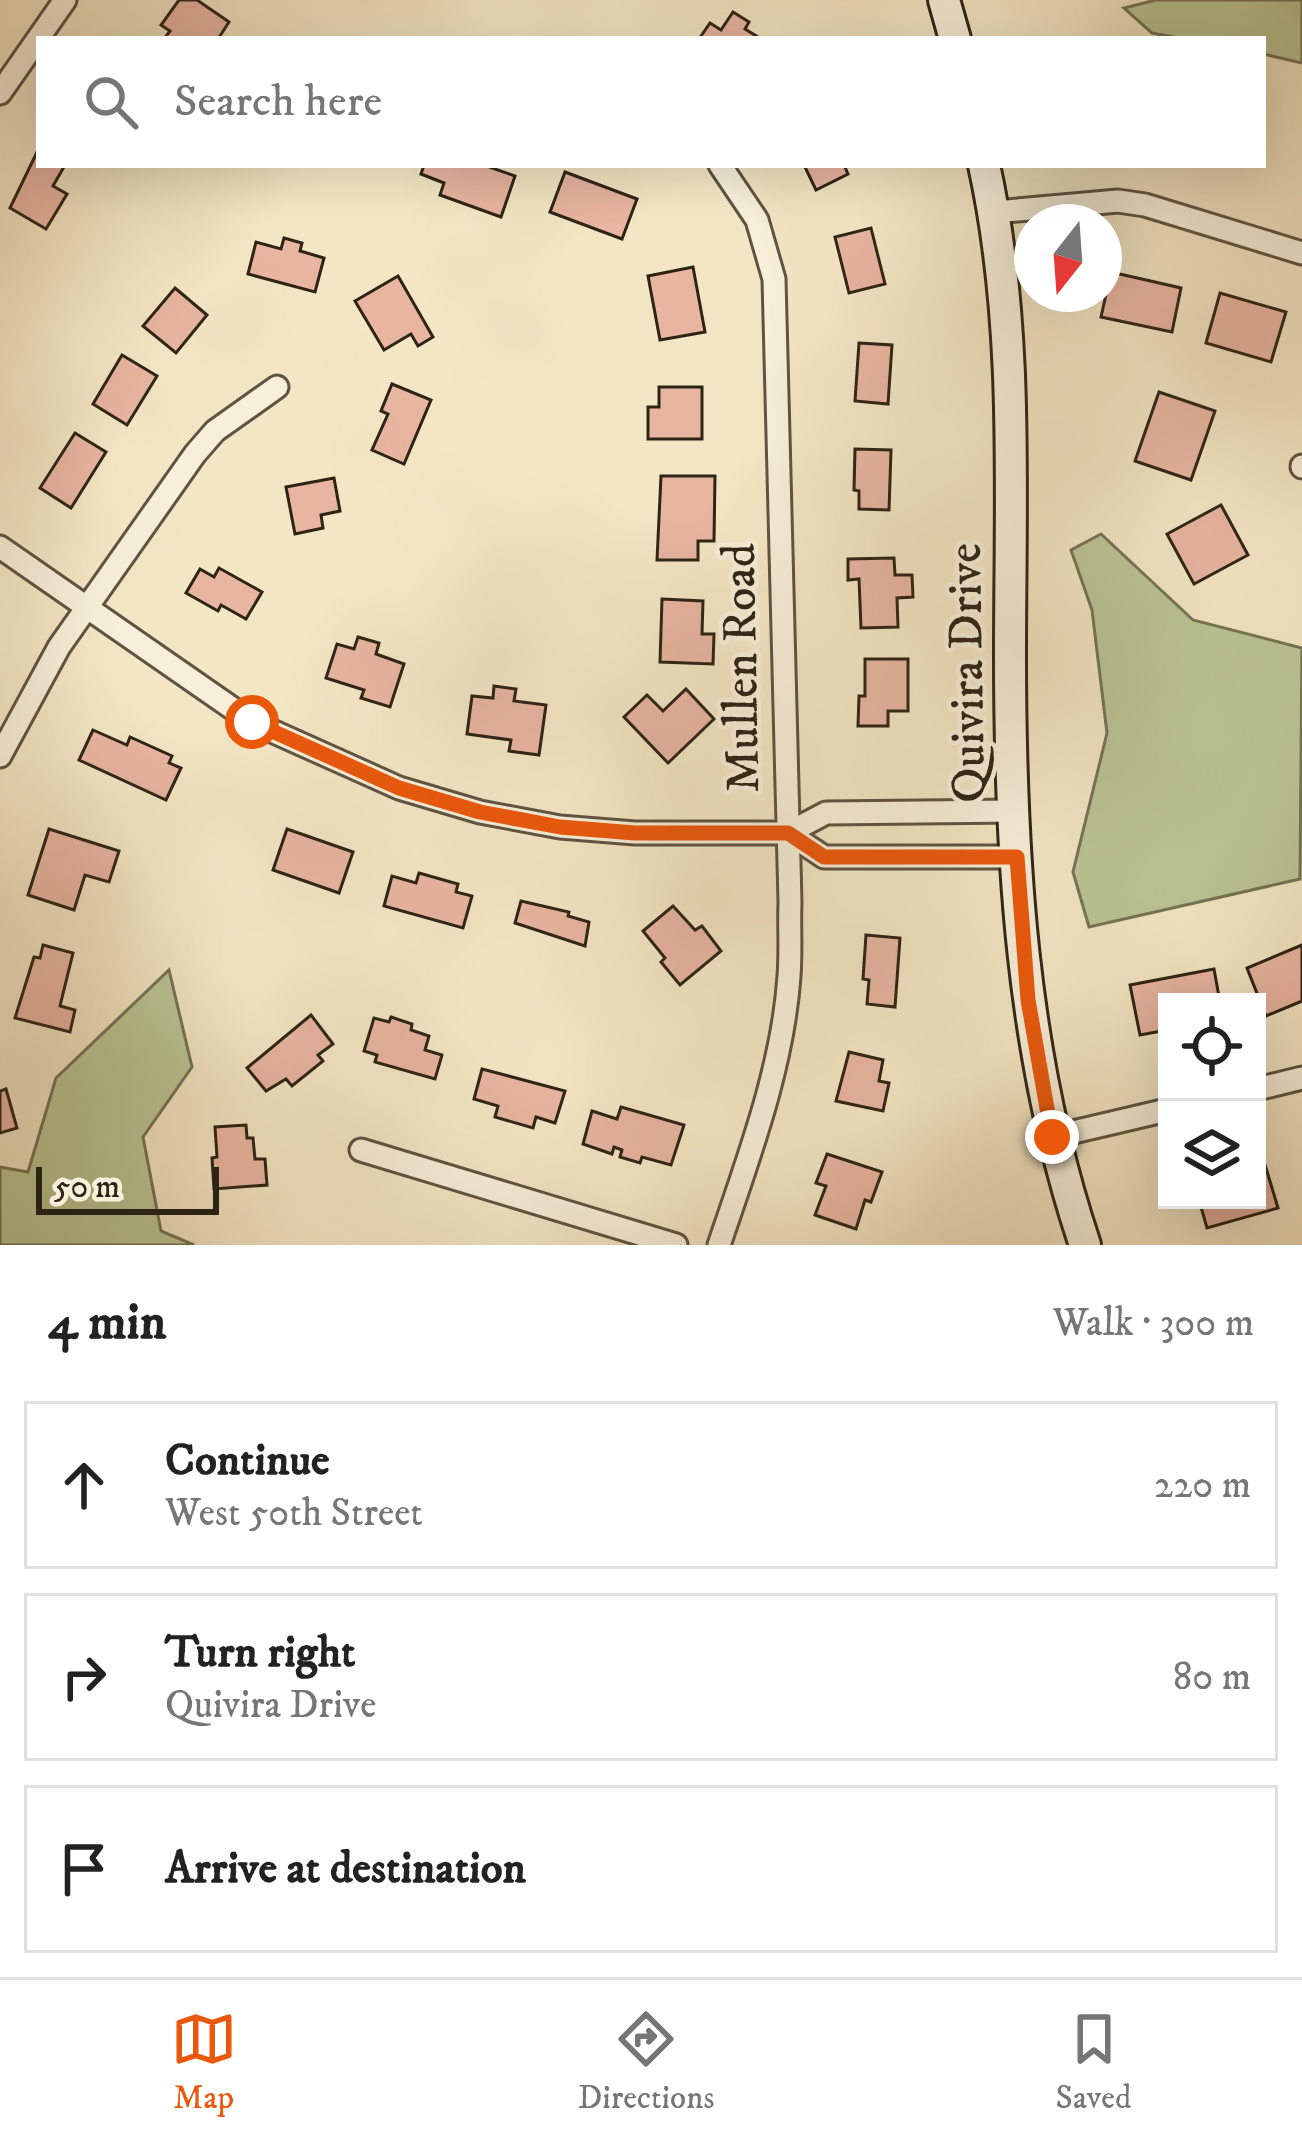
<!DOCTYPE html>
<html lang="en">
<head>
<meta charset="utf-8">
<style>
  :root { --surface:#fff; --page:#f6f6f6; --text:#222; --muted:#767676; --line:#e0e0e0; --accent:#ea580c }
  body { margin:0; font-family:"IM FELL DW Pica",serif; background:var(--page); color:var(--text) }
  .controls { position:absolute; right:36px; bottom:36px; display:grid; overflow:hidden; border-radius:0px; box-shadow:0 12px 48px #0002 }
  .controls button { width:108px; height:108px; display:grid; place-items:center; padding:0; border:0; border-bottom:3px solid var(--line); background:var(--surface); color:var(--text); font:60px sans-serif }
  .compass { position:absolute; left:1014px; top:204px; width:108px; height:108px; border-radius:50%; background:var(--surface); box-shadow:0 12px 48px #0002; rotate:197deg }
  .scale { position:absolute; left:36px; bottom:30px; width:183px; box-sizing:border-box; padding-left:12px; border:6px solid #2e2416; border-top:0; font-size:33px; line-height:42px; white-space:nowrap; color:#2e2416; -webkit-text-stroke:9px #f7efd9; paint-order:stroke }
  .stop { position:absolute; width:36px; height:36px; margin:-27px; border:9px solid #ea580c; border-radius:50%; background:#fff }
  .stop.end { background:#ea580c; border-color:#fff; box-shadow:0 3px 12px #0008 }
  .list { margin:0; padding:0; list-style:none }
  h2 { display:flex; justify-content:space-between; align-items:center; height:156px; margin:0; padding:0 48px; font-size:51px }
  h2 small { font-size:39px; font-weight:400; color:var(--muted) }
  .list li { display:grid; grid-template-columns:78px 1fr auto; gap:36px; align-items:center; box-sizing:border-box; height:168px; margin:0 24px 24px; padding:0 24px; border:3px solid var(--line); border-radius:0px }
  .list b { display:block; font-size:45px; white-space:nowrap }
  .list p { margin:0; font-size:39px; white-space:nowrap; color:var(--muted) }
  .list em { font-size:39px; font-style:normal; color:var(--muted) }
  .icon { flex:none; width:66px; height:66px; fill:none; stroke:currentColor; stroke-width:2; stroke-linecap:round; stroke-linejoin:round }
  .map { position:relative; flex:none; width:1302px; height:1245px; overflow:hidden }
  .search { position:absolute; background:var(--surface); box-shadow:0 12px 48px #0002; left:36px; right:36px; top:36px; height:132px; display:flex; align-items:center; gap:30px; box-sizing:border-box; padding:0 42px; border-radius:0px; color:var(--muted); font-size:45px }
  .sheet { height:732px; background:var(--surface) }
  nav { display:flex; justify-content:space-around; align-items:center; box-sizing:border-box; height:168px; border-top:3px solid var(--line); background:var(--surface); font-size:33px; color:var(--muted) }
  nav a { display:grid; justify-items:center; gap:6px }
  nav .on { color:var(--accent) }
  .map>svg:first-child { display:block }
</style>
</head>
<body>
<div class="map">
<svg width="1302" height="1245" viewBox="0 0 1302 1245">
  <rect width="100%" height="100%" fill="#f3e6c4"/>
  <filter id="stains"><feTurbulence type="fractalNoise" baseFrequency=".00167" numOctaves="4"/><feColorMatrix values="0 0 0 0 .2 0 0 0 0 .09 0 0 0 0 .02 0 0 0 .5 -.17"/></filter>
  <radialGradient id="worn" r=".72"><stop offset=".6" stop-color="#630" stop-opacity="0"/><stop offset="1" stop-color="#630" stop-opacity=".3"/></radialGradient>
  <g fill="#bac595" stroke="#747456" stroke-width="3">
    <polygon points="1156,0 1302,0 1302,63 1263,54 1263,39 1184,39 1152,33 1124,8"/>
    <polygon points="1101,534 1193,620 1302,648 1300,879 1089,927 1073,872 1107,733 1092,610 1071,550"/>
    <polygon points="169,970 192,1067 143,1137 161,1231 194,1245 0,1245 0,1167 28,1172 56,1078"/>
  </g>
  <g fill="#e8b5a1" stroke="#2e2416" stroke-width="3">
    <polygon points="179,0 197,0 229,22 218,39 164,39 170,31 161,25"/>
    <polygon points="733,12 749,22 745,29 761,39 699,39 710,23 721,30"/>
    <polygon points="39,148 39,165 65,165 53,186 67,194 46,229 10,208"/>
    <polygon points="424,165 484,165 515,176 501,217 440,195 444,183 421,174"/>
    <polygon points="804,165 844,165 848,174 816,190"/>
    <polygon points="565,172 637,199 622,239 550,212"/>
    <polygon points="871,228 885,284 849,293 835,237"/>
    <polygon points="284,238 302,243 300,251 324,258 315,292 248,274 256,242 281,249"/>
    <polygon points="693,267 705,332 660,340 648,276"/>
    <polygon points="1111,272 1181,288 1172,332 1101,317"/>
    <polygon points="398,276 433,337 418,346 411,334 384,350 355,301"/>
    <polygon points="175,288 207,315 176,353 143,326"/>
    <polygon points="1220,293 1286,312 1271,362 1206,343"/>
    <polygon points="859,343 892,345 888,404 855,401"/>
    <polygon points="122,355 157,376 127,425 93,404"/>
    <polygon points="392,384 431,400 404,464 372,450 388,414 381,411"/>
    <polygon points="659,387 702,387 702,439 648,439 648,407 659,407"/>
    <polygon points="1159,392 1215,411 1191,480 1135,461"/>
    <polygon points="75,433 106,452 71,508 40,488"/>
    <polygon points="855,449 891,450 889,510 859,509 859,491 854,490"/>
    <polygon points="661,476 715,476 714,541 698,541 698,560 657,560"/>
    <polygon points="334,478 340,511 321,515 323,528 295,534 286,487"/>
    <polygon points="1221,505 1248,555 1194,584 1167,534"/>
    <polygon points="894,558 895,575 912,575 913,597 897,598 898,627 861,628 859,579 848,580 848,559"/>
    <polygon points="219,568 262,592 246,619 221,605 218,611 186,593 200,569 214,577"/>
    <polygon points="662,599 703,601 702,634 714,634 713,664 660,662"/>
    <polygon points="358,637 379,643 376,654 404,664 390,707 361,698 364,690 326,678 337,644 354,649"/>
    <polygon points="865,659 908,659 908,711 888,711 888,726 858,726 859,696 865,696"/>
    <polygon points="494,686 516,689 514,701 546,705 539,755 509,751 511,740 467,734 472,696 493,698"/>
    <polygon points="686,689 714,719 668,763 624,717 647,695 663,711"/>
    <polygon points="93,730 127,745 130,737 172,756 169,763 181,768 166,800 79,760"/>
    <polygon points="49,829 119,851 109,882 85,875 74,910 28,895"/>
    <polygon points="287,829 353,852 339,893 273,870"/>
    <polygon points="419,873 458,884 456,892 472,896 463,928 384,906 392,876 416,883"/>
    <polygon points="521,901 569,912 568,916 589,922 585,946 515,923"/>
    <polygon points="673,906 695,930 702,926 721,951 680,985 661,962 665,958 643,931"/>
    <polygon points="866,935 900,938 895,1007 867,1004 869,980 863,979"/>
    <polygon points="43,945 73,953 60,1006 75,1010 70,1032 15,1018 34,957 40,958"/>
    <polygon points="1302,945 1302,1001 1266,1016 1247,968"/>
    <polygon points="1214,969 1220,1002 1167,1002 1167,1030 1140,1035 1130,985"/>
    <polygon points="311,1015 333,1044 318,1055 323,1061 292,1086 286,1079 266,1091 247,1068"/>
    <polygon points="391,1017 412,1024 411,1030 429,1036 425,1050 442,1055 435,1079 375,1062 377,1055 364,1051 374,1018 389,1022"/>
    <polygon points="849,1052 883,1060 879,1081 889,1083 883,1111 836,1101"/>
    <polygon points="482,1069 565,1091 555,1123 536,1117 533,1128 495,1117 498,1106 474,1099"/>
    <polygon points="6,1089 17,1128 0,1133 0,1091"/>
    <polygon points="621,1107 684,1125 671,1165 642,1157 640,1163 620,1157 622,1150 614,1147 612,1154 583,1144 592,1111 617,1119"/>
    <polygon points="246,1125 247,1138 253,1138 255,1159 265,1159 267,1185 214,1189 212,1158 217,1157 215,1127"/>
    <polygon points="827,1154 882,1172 871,1202 865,1200 856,1229 815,1215 826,1186 816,1183"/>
    <polygon points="1263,1158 1278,1208 1207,1228 1199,1200 1257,1200 1257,1160"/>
  </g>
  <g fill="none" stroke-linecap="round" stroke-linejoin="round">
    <defs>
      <g id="street">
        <polyline points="0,93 65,0"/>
        <polyline points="995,212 1118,201 1145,205 1302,253"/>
        <polyline points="1302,467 1302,466"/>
        <polyline points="0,547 252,722 399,788 480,812 560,827 635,833 788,833 826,813 1015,811"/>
        <polyline points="0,756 59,647 195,454 215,431 277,387"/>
        <polyline points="788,833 824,857 1017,857"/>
        <polyline points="1257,1089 1302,1078"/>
        <polyline points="1052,1137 1167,1110"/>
        <polyline points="361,1150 676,1245"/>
        <path d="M719 1245C748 1159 783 1067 789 976 791 951 789 926 790 902L774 279 757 220 720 165"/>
      </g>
      <g id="secondary">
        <polyline points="944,0 955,39"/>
        <path d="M984 165C1019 324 1010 492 1010 654 1010 853 1021 1055 1085 1245"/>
      </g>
    </defs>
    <use href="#street" stroke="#5f5442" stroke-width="27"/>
    <use href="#secondary" stroke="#2e2416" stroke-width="36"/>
    <use href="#street" stroke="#f7efd9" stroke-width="21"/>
    <use href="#secondary" stroke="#f7efd9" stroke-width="30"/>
  </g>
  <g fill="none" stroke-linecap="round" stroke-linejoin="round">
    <polyline stroke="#ea580c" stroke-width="15" points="252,722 399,788 480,812 560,827 635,833 788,833 824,857 1017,857 1028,1000 1052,1137"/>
  </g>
  <g text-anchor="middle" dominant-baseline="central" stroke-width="9" stroke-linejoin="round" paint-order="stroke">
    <g font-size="48" fill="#2e2416" stroke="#f7efd9">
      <text transform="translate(742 668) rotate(-91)">Mullen Road</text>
      <text transform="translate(968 673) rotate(-91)">Quivira Drive</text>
    </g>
  </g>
  <rect width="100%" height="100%" filter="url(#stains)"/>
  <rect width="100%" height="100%" fill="url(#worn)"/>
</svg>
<div class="controls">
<button><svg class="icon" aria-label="locate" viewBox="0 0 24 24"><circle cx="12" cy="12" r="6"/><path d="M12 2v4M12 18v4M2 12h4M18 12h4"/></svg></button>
<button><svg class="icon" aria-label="layers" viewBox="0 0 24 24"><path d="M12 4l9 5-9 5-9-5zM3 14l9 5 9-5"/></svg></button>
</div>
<svg class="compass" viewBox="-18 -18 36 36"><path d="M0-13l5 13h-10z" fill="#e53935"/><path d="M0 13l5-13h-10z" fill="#767676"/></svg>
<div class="scale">50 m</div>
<div class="stop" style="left:252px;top:722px"></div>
<div class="stop end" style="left:1052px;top:1137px"></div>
<div class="search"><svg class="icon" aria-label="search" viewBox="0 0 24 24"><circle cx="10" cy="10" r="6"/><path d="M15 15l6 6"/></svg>Search here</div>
</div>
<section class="sheet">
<h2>4 min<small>Walk · 300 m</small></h2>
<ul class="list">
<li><svg class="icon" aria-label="ahead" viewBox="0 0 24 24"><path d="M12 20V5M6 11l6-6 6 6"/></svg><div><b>Continue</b><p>West 50th Street</p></div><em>220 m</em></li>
<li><svg class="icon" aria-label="right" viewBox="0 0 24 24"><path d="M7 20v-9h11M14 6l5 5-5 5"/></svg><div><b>Turn right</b><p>Quivira Drive</p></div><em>80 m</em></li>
<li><svg class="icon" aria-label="arrive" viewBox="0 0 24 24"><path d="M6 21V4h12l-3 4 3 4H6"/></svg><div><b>Arrive at destination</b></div></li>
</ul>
</section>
<nav>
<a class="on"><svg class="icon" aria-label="map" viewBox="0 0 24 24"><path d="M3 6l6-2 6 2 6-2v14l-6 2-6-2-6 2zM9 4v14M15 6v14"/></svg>Map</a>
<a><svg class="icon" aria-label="directions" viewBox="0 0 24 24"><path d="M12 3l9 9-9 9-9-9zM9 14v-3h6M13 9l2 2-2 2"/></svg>Directions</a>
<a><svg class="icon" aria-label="saved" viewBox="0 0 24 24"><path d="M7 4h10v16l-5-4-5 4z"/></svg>Saved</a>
</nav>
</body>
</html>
